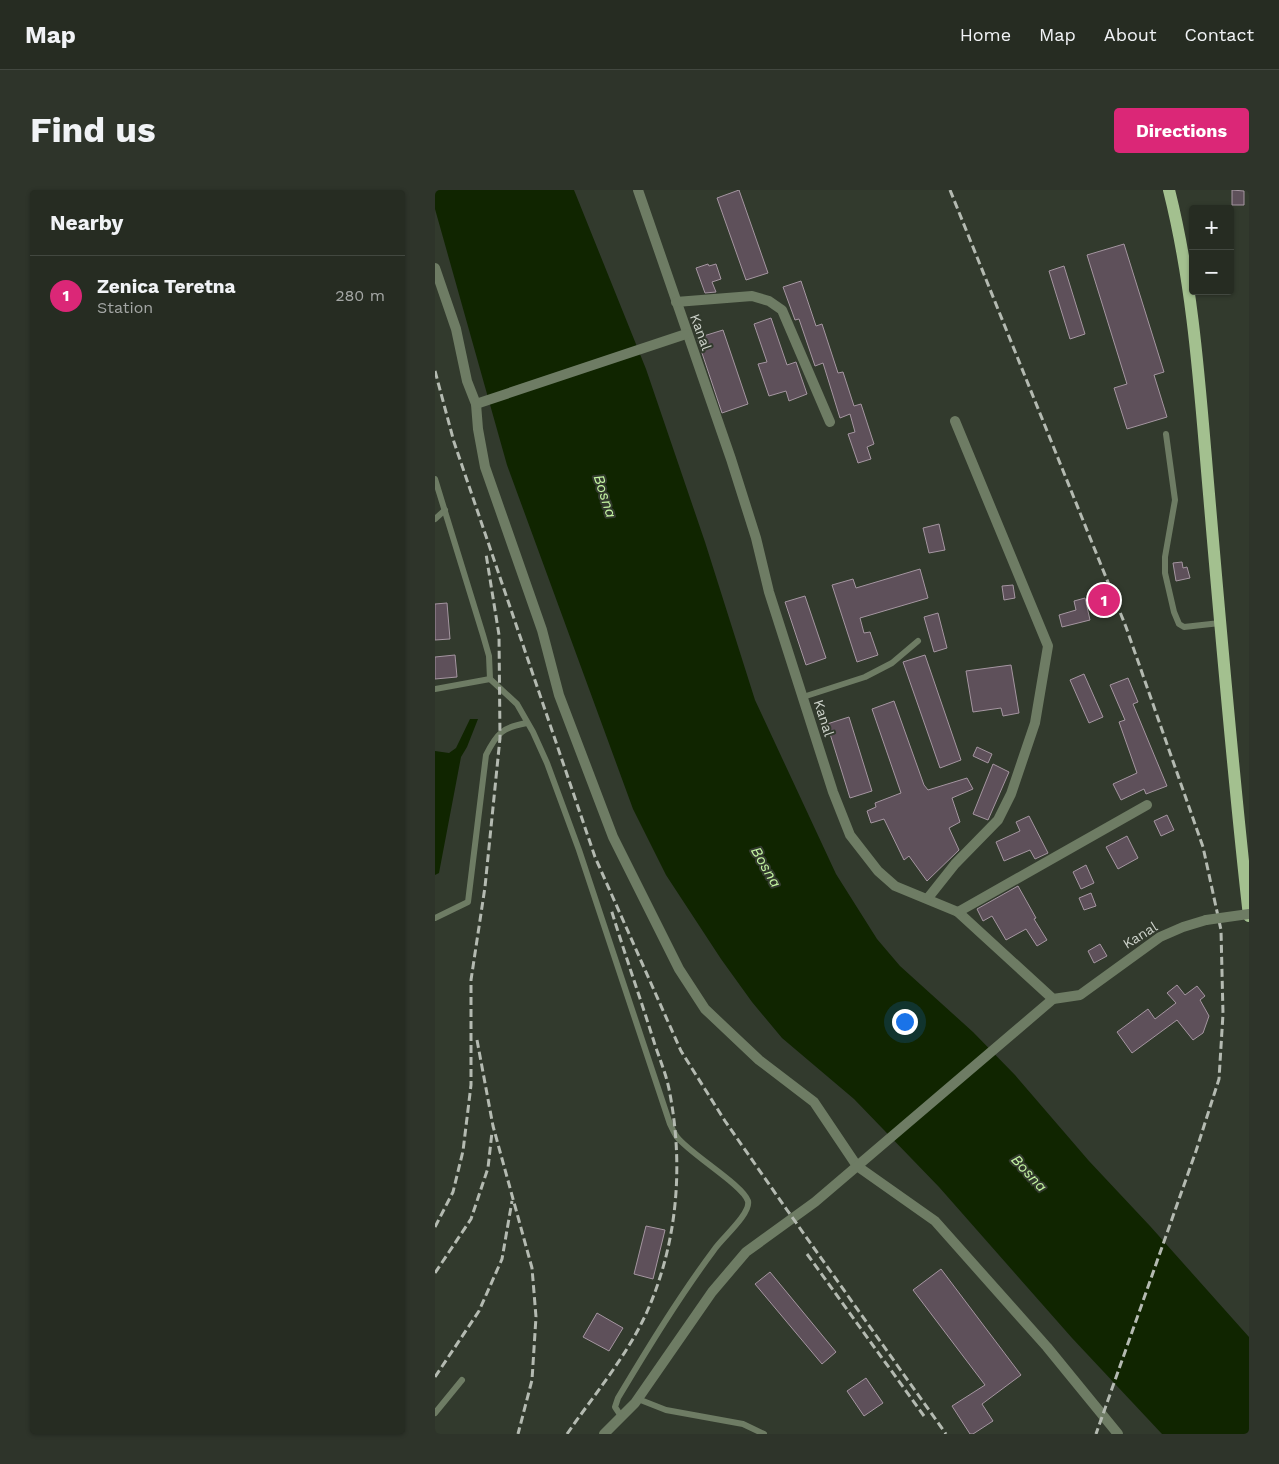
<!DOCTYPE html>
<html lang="en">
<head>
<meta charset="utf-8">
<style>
  :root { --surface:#262c22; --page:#2e342a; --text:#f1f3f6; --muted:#a4a7a5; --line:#424840; --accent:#db2777 }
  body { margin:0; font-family:"Work Sans",sans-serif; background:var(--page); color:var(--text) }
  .controls { position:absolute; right:15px; top:15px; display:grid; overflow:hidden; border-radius:5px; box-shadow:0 1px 4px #0004 }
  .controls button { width:45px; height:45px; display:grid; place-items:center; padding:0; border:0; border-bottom:1px solid var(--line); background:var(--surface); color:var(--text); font:25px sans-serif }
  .you { position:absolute; left:469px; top:831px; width:18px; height:18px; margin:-12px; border:4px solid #fff; border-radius:50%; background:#1a73e8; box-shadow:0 0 0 8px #1a73e833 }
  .badge { display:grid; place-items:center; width:32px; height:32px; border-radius:50%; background:var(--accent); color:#fff; font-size:16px; font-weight:700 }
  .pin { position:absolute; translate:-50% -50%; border:2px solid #fff; box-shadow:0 1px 5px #0006 }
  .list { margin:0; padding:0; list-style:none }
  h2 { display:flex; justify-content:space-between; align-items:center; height:65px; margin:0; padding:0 20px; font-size:21px }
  h2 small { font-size:16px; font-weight:400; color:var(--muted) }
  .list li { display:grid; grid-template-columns:32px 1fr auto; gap:15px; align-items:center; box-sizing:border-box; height:80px; padding:0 20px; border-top:1px solid var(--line) }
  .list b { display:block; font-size:19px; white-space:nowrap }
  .list p { margin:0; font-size:16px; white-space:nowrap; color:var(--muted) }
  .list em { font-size:16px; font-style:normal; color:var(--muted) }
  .map { position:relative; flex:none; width:814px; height:1244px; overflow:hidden; border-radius:5px }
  header { display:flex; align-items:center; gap:30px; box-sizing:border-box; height:70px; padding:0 25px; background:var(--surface); border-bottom:1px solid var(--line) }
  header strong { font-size:24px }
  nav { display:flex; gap:28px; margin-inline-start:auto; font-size:18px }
  .intro { display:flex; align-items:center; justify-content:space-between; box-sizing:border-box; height:120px; padding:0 30px }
  h1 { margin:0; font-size:35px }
  .button { padding:12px 22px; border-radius:5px; background:var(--accent); color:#fff; font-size:18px; font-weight:700 }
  main { display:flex; gap:30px; padding:0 30px }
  aside { flex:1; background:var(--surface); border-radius:5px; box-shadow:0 1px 4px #0004 }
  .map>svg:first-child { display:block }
</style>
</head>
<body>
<header>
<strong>Map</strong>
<nav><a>Home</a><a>Map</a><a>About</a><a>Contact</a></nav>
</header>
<div class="intro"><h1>Find us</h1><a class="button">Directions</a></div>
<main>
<aside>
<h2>Nearby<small></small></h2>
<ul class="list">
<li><span class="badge">1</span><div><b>Zenica Teretna</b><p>Station</p></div><em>280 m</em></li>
</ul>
</aside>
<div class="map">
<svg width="814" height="1244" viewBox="0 0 814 1244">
  <rect width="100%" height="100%" fill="#323a2d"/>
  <g fill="#102500">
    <polygon points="0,0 139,0 211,179 270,352 320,510 401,684 442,749 465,776 538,842 580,885 654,971 715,1036 814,1147 814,1244 727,1244 637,1148 504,997 419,909 347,848 317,812 286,769 231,685 198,619 72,275 0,19"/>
    <polygon points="35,529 43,529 32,557 26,567 4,683 0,685 0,561 14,563 21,558"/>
  </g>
  <g fill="#5e505a" stroke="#a596a1">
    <polygon points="304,0 333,83 311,90 282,8"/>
    <polygon points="797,0 809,1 809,15 797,15"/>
    <polygon points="689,54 729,182 719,185 732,227 692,239 679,198 692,194 652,65"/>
    <polygon points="273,74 274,76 281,74 286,89 277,92 281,102 270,103 261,78"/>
    <polygon points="629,76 650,144 635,149 614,81"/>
    <polygon points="366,91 381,136 387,134 403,183 408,182 419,216 426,214 439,254 432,257 436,269 423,273 413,244 420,242 415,224 405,228 388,173 380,176 364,129 360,130 348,97"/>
    <polygon points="336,128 352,175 361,172 372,204 354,211 351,201 334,206 323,174 332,172 319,134"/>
    <polygon points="288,140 313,214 287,223 262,148"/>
    <polygon points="504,334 510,360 494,363 488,338"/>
    <polygon points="747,372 748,378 752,377 755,388 741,391 738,373"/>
    <polygon points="485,379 493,408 425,428 429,443 435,442 443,465 422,472 397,395 418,389 421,398"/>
    <polygon points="578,395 580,408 569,410 567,396"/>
    <polygon points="370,406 391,468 371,475 350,412"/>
    <polygon points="650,408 655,430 627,437 624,425 641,420 639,411"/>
    <polygon points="12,413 15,449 0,450 0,414"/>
    <polygon points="503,423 512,458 499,462 489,427"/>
    <polygon points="20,465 22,487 0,489 0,467"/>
    <polygon points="490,465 526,570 505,578 468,472"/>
    <polygon points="576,475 584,523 568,526 566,518 538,522 531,481"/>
    <polygon points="649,484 668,527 654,533 635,490"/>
    <polygon points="693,488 703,512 698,514 732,596 711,604 709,599 686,610 678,594 702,583 684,532 690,530 675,495"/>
    <polygon points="459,511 489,595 493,600 532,588 538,599 517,608 525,632 514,638 524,660 492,691 474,666 469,670 449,629 436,633 432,621 441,617 440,613 466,603 437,519"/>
    <polygon points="414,527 437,601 415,608 392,534"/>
    <polygon points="542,557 557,564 553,573 538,566"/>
    <polygon points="558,574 574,582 553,630 538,624"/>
    <polygon points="732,625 739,640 726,646 719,631"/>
    <polygon points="594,626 613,663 600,669 595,660 569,671 561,652 585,641 581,632"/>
    <polygon points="692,646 703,668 683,679 671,657"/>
    <polygon points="651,675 659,693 646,699 638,682"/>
    <polygon points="583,696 601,728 599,729 612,750 602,756 591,739 571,750 557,726 548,731 542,719"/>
    <polygon points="656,703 661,716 649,720 644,708"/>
    <polygon points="665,754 672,766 659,773 653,761"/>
    <polygon points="742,795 750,805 762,796 770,806 765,810 774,826 768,843 758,850 742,830 697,863 682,842 713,819 720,829 741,813 732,803"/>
    <polygon points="211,1036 230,1040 218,1089 199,1084"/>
    <polygon points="506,1079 586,1185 547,1214 558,1231 538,1244 535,1244 517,1216 550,1195 478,1100"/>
    <polygon points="335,1082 401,1162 387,1174 320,1094"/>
    <polygon points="162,1123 188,1138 174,1161 148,1147"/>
    <polygon points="431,1188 448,1213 429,1226 412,1201"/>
  </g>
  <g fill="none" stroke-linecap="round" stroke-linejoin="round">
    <g stroke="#6e7c64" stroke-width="6">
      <polyline points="731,244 740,310 730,367 730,383 739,422 744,434 749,437 785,433"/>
      <path d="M0 289 48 445 54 466 55 489 82 514 98 542 112 573 144 660 235 934C237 938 239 943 242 947 255 964 308 995 313 1011 316 1024 286 1049 279 1060 244 1107 213 1158 183 1208L180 1217 186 1226"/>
      <polyline points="0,329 10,320"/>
      <polyline points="0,499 55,489"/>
      <polyline points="368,507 430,487 457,473 483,451"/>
      <path d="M0 728 33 712 51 565C62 543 68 537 92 533"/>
      <polyline points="203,1209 231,1220 308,1234 329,1244"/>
      <polyline points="0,1223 27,1190"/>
    </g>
    <g stroke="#6e7c64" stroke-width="10">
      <polyline points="203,0 296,269 321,348 334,402 398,602 415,645 443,681 460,696 523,722 618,809 645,805 725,747 748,737 771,730"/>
      <polyline points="0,78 21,139 32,191 41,214 43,239 50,277 107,440 124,505 178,647 244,779 270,819 324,870 379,912 422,976 500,1031 612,1157 683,1244"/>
      <polyline points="241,112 317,106 334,111 347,120 395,232"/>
      <polyline points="41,214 251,144"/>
      <polyline points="493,708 520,674 563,630 576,604 600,533 613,456 520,231"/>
      <polyline points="523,722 712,615"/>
      <polyline points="169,1244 200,1213 277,1102 311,1062 380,1012 618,809"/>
    </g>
    <path stroke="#a3c08f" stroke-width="12" d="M734 0C759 99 765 202 774 304 786 445 798 585 814 726"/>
    <g stroke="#b4bab1" stroke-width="3" stroke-dasharray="8 4" stroke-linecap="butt">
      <polyline points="515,0 691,437 768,657 786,740 788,824 784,889 761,961 661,1244"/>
      <polyline points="0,181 19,252 160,667 246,861 290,931 352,1020 511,1244"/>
      <polyline points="42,850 58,936 97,1078 101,1127 97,1190 83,1244"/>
      <polyline points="0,1037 18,1002 28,961 36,895 36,790 50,697 65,548 64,445 51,364"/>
      <polyline points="372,1064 489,1226"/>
      <polyline points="0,1083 36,1029 53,978 57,942"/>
      <polyline points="0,1187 44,1121 67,1069 77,1011"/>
      <path d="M132 1244C159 1205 191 1167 211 1124 243 1053 249 974 234 899 231 884 225 870 220 855 206 810 190 765 176 719"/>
    </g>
    <polyline stroke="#6e7c64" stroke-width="10" points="771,730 814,724"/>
  </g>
  <g text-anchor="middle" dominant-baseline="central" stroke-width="4" stroke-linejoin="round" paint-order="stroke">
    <g font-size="14" fill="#ced3cb" stroke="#323a2d">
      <text transform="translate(266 142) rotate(70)">Kanal</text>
      <text transform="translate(389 528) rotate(72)">Kanal</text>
      <text transform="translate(705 745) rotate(-32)">Kanal</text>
    </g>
    <g font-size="15" font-style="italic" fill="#c4f5a2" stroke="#323a2d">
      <text transform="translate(170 306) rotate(72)">Bosna</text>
      <text transform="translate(331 677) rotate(60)">Bosna</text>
      <text transform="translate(594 983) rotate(47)">Bosna</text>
    </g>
  </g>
</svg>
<div class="controls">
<button>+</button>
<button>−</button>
</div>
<div class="you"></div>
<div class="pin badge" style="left:669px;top:410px">1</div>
</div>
</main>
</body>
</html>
